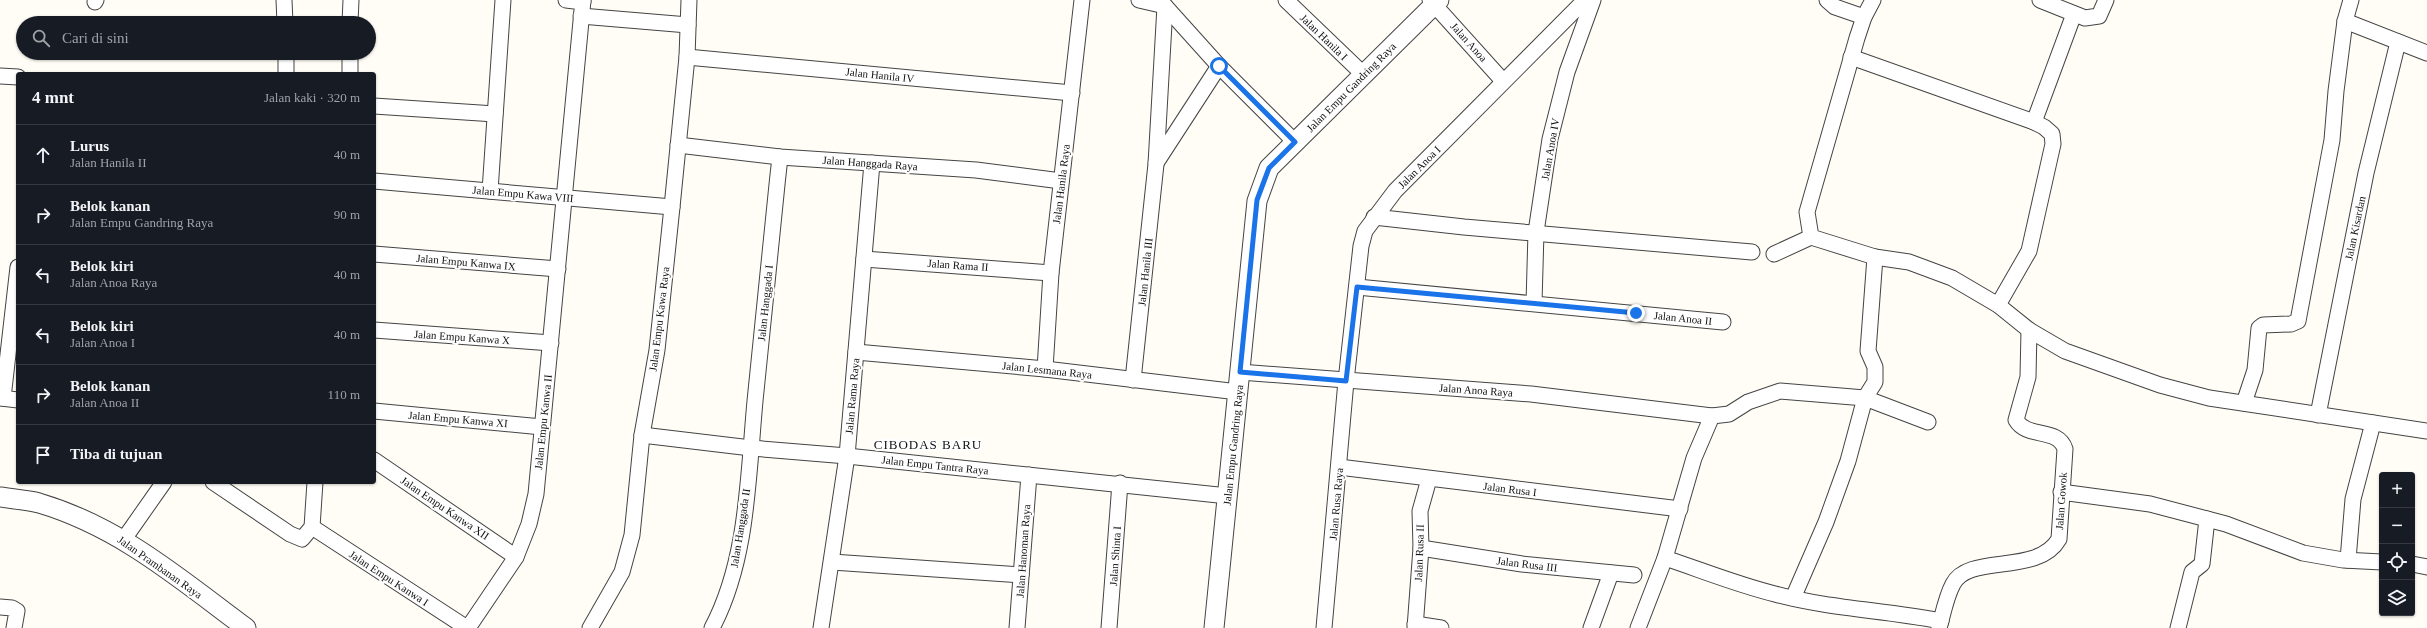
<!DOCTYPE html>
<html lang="id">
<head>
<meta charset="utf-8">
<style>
  :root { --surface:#171b24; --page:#20242c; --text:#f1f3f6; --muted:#9ea1a6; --line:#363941 }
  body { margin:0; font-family:Georgia,serif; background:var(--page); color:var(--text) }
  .controls { position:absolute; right:12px; bottom:12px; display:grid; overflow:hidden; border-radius:4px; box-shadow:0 1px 3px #0004 }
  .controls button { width:36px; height:36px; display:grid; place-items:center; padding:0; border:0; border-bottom:1px solid var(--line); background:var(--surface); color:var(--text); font:20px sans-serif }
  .stop { position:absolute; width:12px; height:12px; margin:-9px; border:3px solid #1a73e8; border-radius:50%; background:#fff }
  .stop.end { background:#1a73e8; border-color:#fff; box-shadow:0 1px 4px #0008 }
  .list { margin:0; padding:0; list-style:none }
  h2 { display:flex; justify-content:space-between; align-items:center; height:52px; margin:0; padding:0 16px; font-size:17px }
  h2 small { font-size:13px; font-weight:400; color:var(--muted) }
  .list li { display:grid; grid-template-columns:26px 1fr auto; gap:12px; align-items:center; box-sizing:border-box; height:60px; padding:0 16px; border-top:1px solid var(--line) }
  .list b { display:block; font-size:15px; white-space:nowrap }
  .list p { margin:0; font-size:13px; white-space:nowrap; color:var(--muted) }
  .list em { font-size:13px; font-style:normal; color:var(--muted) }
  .icon { flex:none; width:22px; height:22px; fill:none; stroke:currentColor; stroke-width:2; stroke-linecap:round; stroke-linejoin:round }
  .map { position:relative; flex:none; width:2427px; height:628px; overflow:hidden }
  .search { position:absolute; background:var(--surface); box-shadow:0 1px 3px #0004; left:16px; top:16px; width:360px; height:44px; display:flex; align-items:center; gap:10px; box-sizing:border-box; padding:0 14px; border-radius:22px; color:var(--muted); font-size:15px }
  .panel { position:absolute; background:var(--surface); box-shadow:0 1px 3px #0004; left:16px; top:72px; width:360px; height:412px; border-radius:4px }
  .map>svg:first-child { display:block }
</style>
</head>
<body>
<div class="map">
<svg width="2427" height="628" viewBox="0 0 2427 628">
  <rect width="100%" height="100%" fill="#fffdf5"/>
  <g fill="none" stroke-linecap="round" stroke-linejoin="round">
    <defs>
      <g id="minor">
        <polyline points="284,0 285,23"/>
        <polyline points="566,0 583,2"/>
        <polyline points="1139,0 1165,6 1219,66 1295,142"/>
        <polyline points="1286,0 1363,74"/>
        <polyline points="1430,0 1503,81"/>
        <polyline points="1827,0 1835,7 1864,17"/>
        <polyline points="1873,0 1864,17 1857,38 1807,212 1811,237 1875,257 1909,262 1952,278 1998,305 2029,330 2065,351 2160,385 2209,398 2427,431"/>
        <polyline points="2040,0 2085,18 2099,16 2106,0"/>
        <polyline points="95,2 96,0"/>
        <polyline points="581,16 688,25"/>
        <polyline points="2345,21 2427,53"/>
        <polyline points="350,23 351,0"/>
        <polyline points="286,53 286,74"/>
        <polyline points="687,57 1072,93"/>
        <polyline points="1851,57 2034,122 2044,127 2052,134 2053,144 2029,251 1998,305"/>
        <polyline points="350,74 350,53"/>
        <polyline points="0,76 18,77"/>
        <polyline points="374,106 495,114"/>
        <polyline points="2034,122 2074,14"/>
        <polyline points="678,145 780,157 976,170 1061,181"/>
        <polyline points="1156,163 1219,66"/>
        <polyline points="374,181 672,207"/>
        <polyline points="490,191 503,0"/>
        <polyline points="1374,217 1464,227 1752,252"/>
        <polyline points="374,254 558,269"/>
        <polyline points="1774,254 1811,237"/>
        <polyline points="864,259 1051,273"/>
        <polyline points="1357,287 1723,322"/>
        <polyline points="1534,303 1536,232 1550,139 1567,72 1593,0"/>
        <polyline points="374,330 551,343"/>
        <polyline points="856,352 1045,369 1238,392"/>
        <polyline points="1045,369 1051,273 1082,0"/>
        <polyline points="1240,372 1531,394 1712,416 1729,414 1748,402 1780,391 1865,398 1928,422"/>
        <polyline points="1133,380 1156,164 1165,6"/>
        <polyline points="0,398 18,400"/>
        <polyline points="3,398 18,267"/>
        <polyline points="2244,403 2255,370 2259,328 2263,325 2291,324 2298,321 2332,140 2336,91 2345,21 2351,0"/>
        <polyline points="374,411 542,427"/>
        <polyline points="2318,415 2366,173 2398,42"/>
        <polyline points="642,435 751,448 847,456 1228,496"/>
        <polyline points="374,460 516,557"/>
        <polyline points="1339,467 1680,509"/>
        <polyline points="213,482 290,534 302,539 312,527 315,482"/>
        <polyline points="2061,492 2150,504 2226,524 2303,553 2343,560 2382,562"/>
        <polyline points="312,527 467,628"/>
        <polyline points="124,539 164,482"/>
        <polyline points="1421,548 1522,564 1634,575"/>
        <path d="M1665 558C1701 570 1738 585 1775 594 1830 609 1886 610 1941 621"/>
        <polyline points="2348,560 2353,499 2373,423"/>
        <polyline points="832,562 1021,575"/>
        <polyline points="2412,564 2427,567"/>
        <polyline points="1793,598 1826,522 1848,461 1865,398 1875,382 1875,367 1868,351 1875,257"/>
        <polyline points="0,607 12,608 17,611 14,628"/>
        <polyline points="1415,624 1441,628"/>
        <polyline points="468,628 516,557 529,524 536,494 583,0"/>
        <polyline points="590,628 622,572 632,535 642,435 657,350 672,207 687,57 689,0"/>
        <path d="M712 628C748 560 748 476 755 401 763 319 771 238 780 157"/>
        <polyline points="821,628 847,456 872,163"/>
        <polyline points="1017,628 1029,475"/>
        <polyline points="1109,628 1120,483"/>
        <polyline points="1324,628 1346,381 1361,246 1365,231 1395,191 1585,0"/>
        <polyline points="1415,628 1421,548 1420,511 1429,479"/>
        <polyline points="1591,628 1611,573"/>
        <polyline points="1638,628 1665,558 1694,458 1712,416"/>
        <path d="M1939 628C1943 614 1946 597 1953 584 1969 553 2038 576 2059 539L2065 449C2058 427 2027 439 2016 420L2028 377 2029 330"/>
        <polyline points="2178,628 2192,572 2202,564 2207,519"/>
      </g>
      <g id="tertiary">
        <path d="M0 497C13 499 27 500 39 503 120 527 180 579 246 628"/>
        <polyline points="1214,628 1257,201 1269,168 1439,0"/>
      </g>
    </defs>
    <use href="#minor" stroke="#444" stroke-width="17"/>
    <use href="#tertiary" stroke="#444" stroke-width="21"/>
    <use href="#minor" stroke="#fff" stroke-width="15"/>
    <use href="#tertiary" stroke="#fff" stroke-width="19"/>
  </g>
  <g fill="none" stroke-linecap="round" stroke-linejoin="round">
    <polyline stroke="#1a73e8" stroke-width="5" points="1219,66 1295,142 1269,168 1257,200 1240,372 1346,381 1357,287 1636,313"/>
  </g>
  <g text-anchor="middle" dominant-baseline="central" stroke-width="4" stroke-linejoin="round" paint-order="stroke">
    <g font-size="11" fill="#111" stroke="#fff">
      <text transform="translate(1324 37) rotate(44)">Jalan Hanila I</text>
      <text transform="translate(1469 42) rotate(48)">Jalan Anoa</text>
      <text transform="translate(880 75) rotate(6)">Jalan Hanila IV</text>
      <text transform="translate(1351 87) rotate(-45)">Jalan Empu Gandring Raya</text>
      <text transform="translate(1550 149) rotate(-80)">Jalan Anoa IV</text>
      <text transform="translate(870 163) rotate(4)">Jalan Hanggada Raya</text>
      <text transform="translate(1419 167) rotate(-45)">Jalan Anoa I</text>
      <text transform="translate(1061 184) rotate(-83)">Jalan Hanila Raya</text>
      <text transform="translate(523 194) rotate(5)">Jalan Empu Kawa VIII</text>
      <text transform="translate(2355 228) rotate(-78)">Jalan Kisardan</text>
      <text transform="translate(466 262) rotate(5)">Jalan Empu Kanwa IX</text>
      <text transform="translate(958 265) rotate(4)">Jalan Rama II</text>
      <text transform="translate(1145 272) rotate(-84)">Jalan Hanila III</text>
      <text transform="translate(765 303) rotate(-84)">Jalan Hanggada I</text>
      <text transform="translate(1683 318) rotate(6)">Jalan Anoa II</text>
      <text transform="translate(659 319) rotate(-83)">Jalan Empu Kawa Raya</text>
      <text transform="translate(462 337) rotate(4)">Jalan Empu Kanwa X</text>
      <text transform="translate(1047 370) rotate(6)">Jalan Lesmana Raya</text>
      <text transform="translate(1476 390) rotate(4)">Jalan Anoa Raya</text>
      <text transform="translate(852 396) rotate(-85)">Jalan Rama Raya</text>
      <text transform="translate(458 419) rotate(5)">Jalan Empu Kanwa XI</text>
      <text transform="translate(543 422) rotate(-84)">Jalan Empu Kanwa II</text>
      <text transform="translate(1233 445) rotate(-84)">Jalan Empu Gandring Raya</text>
      <text transform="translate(935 465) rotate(6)">Jalan Empu Tantra Raya</text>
      <text transform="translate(1510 489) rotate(7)">Jalan Rusa I</text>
      <text transform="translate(2061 501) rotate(-86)">Jalan Gowok</text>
      <text transform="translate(1336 504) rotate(-85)">Jalan Rusa Raya</text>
      <text transform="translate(445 508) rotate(34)">Jalan Empu Kanwa XII</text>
      <text transform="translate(740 528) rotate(-81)">Jalan Hanggada II</text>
      <text transform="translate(1023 551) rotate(-86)">Jalan Hanoman Raya</text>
      <text transform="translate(1419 553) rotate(-88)">Jalan Rusa II</text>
      <text transform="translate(1115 556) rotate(-86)">Jalan Shinta I</text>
      <text transform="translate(1527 564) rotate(7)">Jalan Rusa III</text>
      <text transform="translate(160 567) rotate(35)">Jalan Prambanan Raya</text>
      <text transform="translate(389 578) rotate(33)">Jalan Empu Kanwa I</text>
    </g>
    <g font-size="13" letter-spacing="1" fill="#111" stroke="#fff">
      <text x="928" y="444">CIBODAS BARU</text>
    </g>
  </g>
</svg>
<div class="controls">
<button>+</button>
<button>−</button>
<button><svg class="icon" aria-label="locate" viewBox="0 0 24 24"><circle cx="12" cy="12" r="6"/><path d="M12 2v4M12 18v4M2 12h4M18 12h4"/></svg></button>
<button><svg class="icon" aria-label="layers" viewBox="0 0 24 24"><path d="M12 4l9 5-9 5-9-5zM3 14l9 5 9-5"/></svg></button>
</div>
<div class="stop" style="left:1219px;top:66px"></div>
<div class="stop end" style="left:1636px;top:313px"></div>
<div class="search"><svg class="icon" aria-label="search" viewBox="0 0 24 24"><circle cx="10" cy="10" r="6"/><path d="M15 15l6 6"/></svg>Cari di sini</div>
<section class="panel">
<h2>4 mnt<small>Jalan kaki · 320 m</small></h2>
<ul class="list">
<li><svg class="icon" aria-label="ahead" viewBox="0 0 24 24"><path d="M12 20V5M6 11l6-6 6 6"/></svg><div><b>Lurus</b><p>Jalan Hanila II</p></div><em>40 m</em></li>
<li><svg class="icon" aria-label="right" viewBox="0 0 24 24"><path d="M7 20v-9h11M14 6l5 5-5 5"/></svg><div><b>Belok kanan</b><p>Jalan Empu Gandring Raya</p></div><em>90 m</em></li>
<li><svg class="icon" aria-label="left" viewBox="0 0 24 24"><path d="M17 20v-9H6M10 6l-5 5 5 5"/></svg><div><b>Belok kiri</b><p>Jalan Anoa Raya</p></div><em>40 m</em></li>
<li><svg class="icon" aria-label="left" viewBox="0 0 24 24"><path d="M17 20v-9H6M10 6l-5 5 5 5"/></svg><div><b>Belok kiri</b><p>Jalan Anoa I</p></div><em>40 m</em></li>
<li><svg class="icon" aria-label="right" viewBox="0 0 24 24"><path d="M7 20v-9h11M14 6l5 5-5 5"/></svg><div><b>Belok kanan</b><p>Jalan Anoa II</p></div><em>110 m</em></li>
<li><svg class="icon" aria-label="arrive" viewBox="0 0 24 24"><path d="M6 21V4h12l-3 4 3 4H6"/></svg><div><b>Tiba di tujuan</b></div></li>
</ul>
</section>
</div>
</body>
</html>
